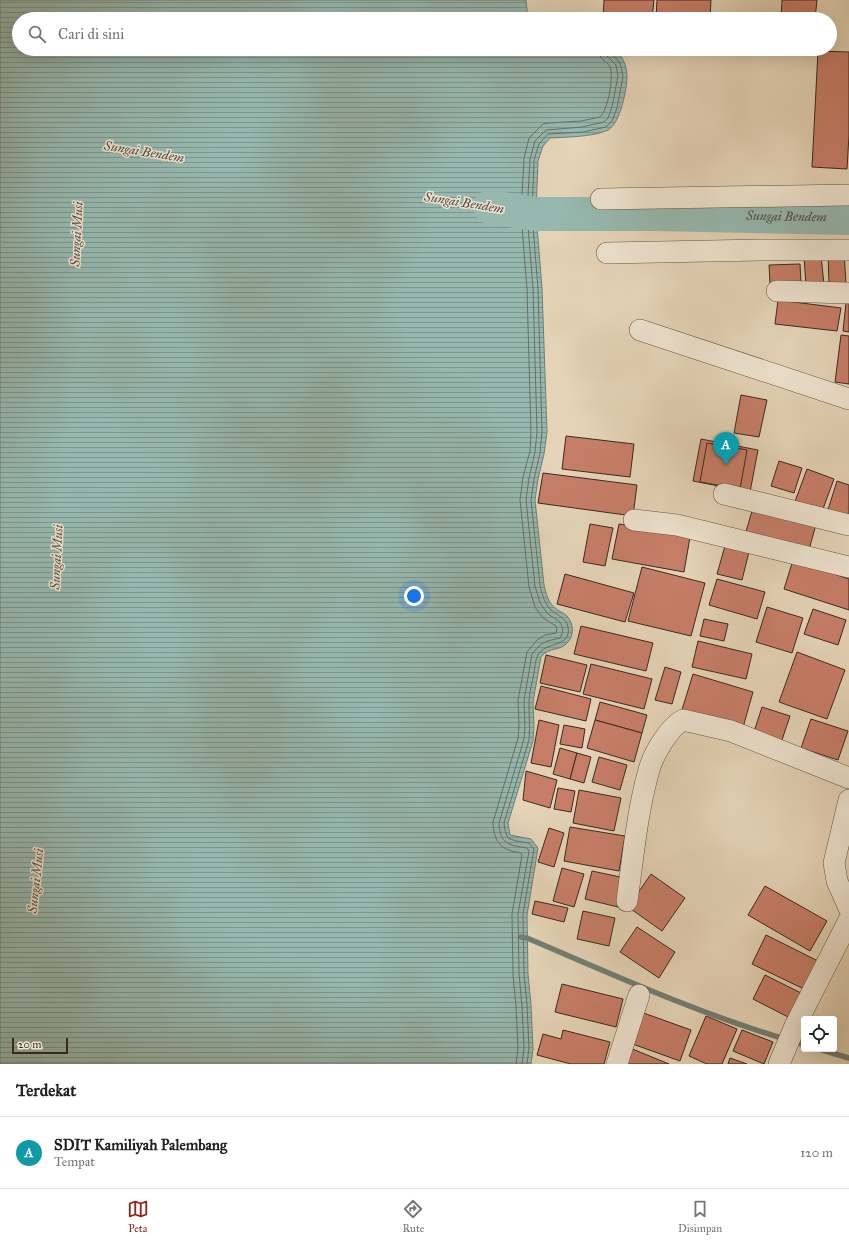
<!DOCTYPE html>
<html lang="id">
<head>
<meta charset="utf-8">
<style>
  :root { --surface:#fff; --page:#f6f6f6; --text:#202124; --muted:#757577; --line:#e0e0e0; --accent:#8f2418 }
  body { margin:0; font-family:"IM FELL Great Primer",serif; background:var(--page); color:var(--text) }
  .controls { position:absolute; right:12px; bottom:12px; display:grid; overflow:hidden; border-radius:4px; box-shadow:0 4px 16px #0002 }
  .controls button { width:36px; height:36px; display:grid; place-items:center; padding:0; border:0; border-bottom:1px solid var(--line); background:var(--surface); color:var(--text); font:20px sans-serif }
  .scale { position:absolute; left:12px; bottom:10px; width:56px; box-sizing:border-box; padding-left:4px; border:2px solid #3b291f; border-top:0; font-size:11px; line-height:14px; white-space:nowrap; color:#3b291f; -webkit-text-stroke:3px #eee3d0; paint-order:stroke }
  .you { position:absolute; left:414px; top:596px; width:14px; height:14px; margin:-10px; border:3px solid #fff; border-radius:50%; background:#1a73e8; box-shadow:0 0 0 6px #1a73e833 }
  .badge { display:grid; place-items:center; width:26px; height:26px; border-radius:50%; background:var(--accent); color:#fff; font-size:13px; font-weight:700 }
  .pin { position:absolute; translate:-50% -33px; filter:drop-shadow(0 1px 2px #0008) }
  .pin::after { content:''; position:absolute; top:21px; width:14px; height:12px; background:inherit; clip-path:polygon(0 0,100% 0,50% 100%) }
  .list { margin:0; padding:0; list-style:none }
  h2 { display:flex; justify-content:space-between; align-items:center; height:52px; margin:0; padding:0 16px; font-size:17px }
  h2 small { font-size:13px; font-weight:400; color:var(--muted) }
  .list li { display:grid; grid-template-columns:26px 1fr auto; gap:12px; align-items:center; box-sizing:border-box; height:72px; padding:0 16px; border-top:1px solid var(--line) }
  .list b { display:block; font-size:15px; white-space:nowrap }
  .list p { margin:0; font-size:13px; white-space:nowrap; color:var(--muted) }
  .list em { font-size:13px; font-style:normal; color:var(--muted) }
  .icon { flex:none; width:22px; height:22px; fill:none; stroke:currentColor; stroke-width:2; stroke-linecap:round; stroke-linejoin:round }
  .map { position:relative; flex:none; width:849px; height:1064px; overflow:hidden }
  .search { position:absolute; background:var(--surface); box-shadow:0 4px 16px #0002; left:12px; right:12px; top:12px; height:44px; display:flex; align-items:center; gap:10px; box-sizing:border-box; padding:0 14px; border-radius:22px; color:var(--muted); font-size:15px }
  .sheet { height:124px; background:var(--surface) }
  nav { display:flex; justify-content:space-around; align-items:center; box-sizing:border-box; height:56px; border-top:1px solid var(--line); background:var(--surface); font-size:11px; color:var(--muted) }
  nav a { display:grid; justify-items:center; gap:2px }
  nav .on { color:var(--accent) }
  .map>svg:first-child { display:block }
</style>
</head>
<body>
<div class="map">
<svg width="849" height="1064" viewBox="0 0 849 1064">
  <defs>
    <pattern id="water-rules" width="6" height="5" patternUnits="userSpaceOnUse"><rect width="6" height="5" fill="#96b8af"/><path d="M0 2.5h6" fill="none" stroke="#7c968e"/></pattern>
  </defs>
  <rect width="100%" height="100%" fill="#e5d4b7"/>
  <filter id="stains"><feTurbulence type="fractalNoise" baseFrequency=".005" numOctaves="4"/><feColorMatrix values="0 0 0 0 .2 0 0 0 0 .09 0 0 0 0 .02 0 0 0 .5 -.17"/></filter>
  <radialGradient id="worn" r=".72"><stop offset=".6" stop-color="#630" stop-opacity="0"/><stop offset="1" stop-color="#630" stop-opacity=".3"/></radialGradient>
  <path fill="url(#water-rules)" stroke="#727f75" d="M0 0H526L528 19H19V49H611C617 52 622 56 624 62 626 66 627 72 627 77 627 89 620 124 608 130 594 137 566 137 550 138L543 146 538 161 536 214 542 288 547 432 544 454 538 479 535 500 544 585C546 593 548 602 554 607 558 611 564 613 567 616 574 624 574 635 568 642 560 652 550 646 541 657L533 702 534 727 533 741 508 823 510 835 531 839 538 848 527 915 528 974 531 1005 533 1049 531 1064H0Z"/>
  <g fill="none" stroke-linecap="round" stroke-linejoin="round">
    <g stroke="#687067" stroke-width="1">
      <path d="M516 1064 518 1048 516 1006 513 975 512 914 522 855 521 853C501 850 494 843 493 822L518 738 519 726 518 700 527 652 537 640 545 635 556 633 557 629 556 626 543 618 535 607 529 587 520 500 523 477 530 451 531 432 527 289 521 214 524 158 529 138 543 124 549 123 581 121 600 117C608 110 614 77 610 67 606 59 599 62 599 49"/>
      <path d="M522 1064 524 1048 522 1006 519 974 518 914 529 851 527 848C508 845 500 844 499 823L524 739 525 727 524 701 532 654 540 645 547 641 560 638 562 634 563 629 560 622 548 614 540 603 535 586 526 500 529 478 535 452 537 432 533 289 527 213 530 159 535 141 546 130 582 127 604 122 608 118 612 107 618 76 616 65 606 55 605 49"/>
      <path d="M527 1064 529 1048 527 1005 524 974 523 914 534 849 529 843 516 841 508 838 505 831 504 823 529 740C530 728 529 716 529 703 529 693 532 683 534 673 535 667 535 660 538 655 545 641 572 648 568 627 566 617 557 616 551 610 544 603 542 594 540 585L531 500 534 479 540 453 542 432 538 289 532 214 534 160 539 144 548 134 583 132 606 127 612 121 617 108 623 76 620 63 611 53 610 49"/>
    </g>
    <g stroke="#727f75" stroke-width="5.5">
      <path d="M521 937 527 938C612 974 697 1013 785 1039"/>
      <polyline points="793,1041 804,1045"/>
      <polyline points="819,1049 849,1058"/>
    </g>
    <path stroke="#96b8af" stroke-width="34" id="s1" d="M490 207 536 214H656L849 218"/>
  </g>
  <g fill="#c77e68" stroke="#3b291f">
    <polygon points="604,0 654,0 652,19 603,19"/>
    <polygon points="657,0 711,0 710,19 656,19"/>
    <polygon points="782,0 817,0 815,19 781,19"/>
    <polygon points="818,51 849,52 849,135 847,169 812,167"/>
    <polygon points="844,252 846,284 829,284 828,253"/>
    <polygon points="821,255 824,285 806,286 804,256"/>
    <polygon points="800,264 801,283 770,284 769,265"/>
    <polygon points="778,300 841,308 837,331 775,324"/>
    <polygon points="846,303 849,303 849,332 843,331"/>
    <polygon points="841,335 849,336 849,384 835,382"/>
    <polygon points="741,395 767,400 759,437 734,433"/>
    <polygon points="566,436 634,444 630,477 562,469"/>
    <polygon points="701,439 758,450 750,492 693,481"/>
    <polygon points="707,443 747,450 740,489 700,482"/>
    <polygon points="779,461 802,468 794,493 771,486"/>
    <polygon points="807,469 834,479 820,517 793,507"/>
    <polygon points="543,473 637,485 633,516 538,503"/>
    <polygon points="837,481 849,485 849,520 827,513"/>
    <polygon points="754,504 817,521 808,553 745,535"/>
    <polygon points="590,524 613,528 605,566 583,562"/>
    <polygon points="619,524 690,537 684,572 612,559"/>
    <polygon points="725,546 749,552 742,580 717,574"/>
    <polygon points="793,560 849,579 849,610 784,589"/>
    <polygon points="642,567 705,583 691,636 628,621"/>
    <polygon points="565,574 634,593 625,622 557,604"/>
    <polygon points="717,579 765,592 757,619 709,605"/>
    <polygon points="767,607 803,618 792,653 756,642"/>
    <polygon points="813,609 846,620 838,645 804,634"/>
    <polygon points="704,619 728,624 724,641 700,636"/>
    <polygon points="581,626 653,643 646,671 574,654"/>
    <polygon points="698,641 752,654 746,679 692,667"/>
    <polygon points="797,652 845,670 827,719 779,702"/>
    <polygon points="546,655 587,665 580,692 540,683"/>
    <polygon points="591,664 652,679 644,709 583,694"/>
    <polygon points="665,667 681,672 672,704 655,700"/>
    <polygon points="693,674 753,692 742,731 681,713"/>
    <polygon points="541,686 591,699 586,721 535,709"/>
    <polygon points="600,702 647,715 642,733 595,720"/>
    <polygon points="762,707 790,716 780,746 752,738"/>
    <polygon points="811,719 848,731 838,760 801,748"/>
    <polygon points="539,720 559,725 551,767 531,763"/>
    <polygon points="595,720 642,733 634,762 587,748"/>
    <polygon points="564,725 585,729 582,748 560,744"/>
    <polygon points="560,748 577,753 570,779 553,774"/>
    <polygon points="577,753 591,757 584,783 570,779"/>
    <polygon points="599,757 627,765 620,790 592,782"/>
    <polygon points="526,771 557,780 550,808 523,800"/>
    <polygon points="558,788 575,791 571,812 554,809"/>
    <polygon points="579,790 621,798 614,831 573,823"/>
    <polygon points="570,827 625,836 619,871 564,861"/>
    <polygon points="549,828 564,833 554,867 538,862"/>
    <polygon points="562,868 584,874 574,907 553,901"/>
    <polygon points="592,871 625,878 618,907 585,899"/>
    <polygon points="651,874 685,898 662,931 628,907"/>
    <polygon points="765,886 827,921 810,951 748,915"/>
    <polygon points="535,901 568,908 564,922 532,914"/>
    <polygon points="583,911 615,918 609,946 577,939"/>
    <polygon points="637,927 675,952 659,978 620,952"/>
    <polygon points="766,935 822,963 808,991 752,964"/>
    <polygon points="765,975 805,995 792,1019 753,999"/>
    <polygon points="562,984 623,999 616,1027 555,1012"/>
    <polygon points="638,1011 691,1030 680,1061 627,1042"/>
    <polygon points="706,1016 737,1029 722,1064 707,1064 689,1056"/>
    <polygon points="563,1030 610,1042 604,1064 571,1064 537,1055 543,1034 561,1039"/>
    <polygon points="742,1030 773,1042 764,1064 733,1051"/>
    <polygon points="630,1048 669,1064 624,1064"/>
    <polygon points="730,1058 747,1064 728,1064"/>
  </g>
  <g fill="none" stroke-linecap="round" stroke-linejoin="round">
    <defs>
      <g id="minor">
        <polyline points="601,199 849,195"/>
        <polyline points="607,253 761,250 849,250"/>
        <polyline points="777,291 849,293"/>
        <polyline points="640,330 849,399"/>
        <polyline points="724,494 849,525"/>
        <polyline points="634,520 677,525 849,567"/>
        <polyline points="849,800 834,863 837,881 849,908"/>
        <path d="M627 901C633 858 637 812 649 770 653 755 669 727 683 720L731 731 849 778"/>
        <polyline points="617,1064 639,995"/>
        <polyline points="779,1064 795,1026 849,920"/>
      </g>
    </defs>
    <use href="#minor" stroke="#665445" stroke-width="22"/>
    <use href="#minor" stroke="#eee3d0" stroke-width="21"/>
  </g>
  <g text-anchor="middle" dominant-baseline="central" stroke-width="3" stroke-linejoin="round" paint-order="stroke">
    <g font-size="13" font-style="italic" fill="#524d43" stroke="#eee3d0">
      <text transform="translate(144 152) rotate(9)">Sungai Bendem</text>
      <text transform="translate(464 203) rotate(9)">Sungai Bendem</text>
      <text stroke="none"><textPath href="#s1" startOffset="297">Sungai Bendem</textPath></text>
      <text transform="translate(77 234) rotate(-87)">Sungai Musi</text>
      <text transform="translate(57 557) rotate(-87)">Sungai Musi</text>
      <text transform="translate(36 881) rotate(-84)">Sungai Musi</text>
    </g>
  </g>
  <rect width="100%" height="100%" filter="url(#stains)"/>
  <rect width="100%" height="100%" fill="url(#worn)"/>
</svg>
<div class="controls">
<button><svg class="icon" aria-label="locate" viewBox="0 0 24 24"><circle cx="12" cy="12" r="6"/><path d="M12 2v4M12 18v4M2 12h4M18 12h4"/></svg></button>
</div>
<div class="scale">20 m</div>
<div class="you"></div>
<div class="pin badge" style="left:726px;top:465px;background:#0f9aa8">A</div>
<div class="search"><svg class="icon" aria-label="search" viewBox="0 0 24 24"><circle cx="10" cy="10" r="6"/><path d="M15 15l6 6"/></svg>Cari di sini</div>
</div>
<section class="sheet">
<h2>Terdekat<small></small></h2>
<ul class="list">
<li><span class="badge" style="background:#0f9aa8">A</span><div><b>SDIT Kamiliyah Palembang</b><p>Tempat</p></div><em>120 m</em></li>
</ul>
</section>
<nav>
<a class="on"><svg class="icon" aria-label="map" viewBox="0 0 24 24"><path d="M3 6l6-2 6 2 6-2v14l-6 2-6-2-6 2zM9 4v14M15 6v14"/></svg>Peta</a>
<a><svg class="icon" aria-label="directions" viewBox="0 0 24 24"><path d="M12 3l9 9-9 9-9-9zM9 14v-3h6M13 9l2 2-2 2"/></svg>Rute</a>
<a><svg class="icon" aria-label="saved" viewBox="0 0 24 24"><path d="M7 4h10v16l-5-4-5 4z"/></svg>Disimpan</a>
</nav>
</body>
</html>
